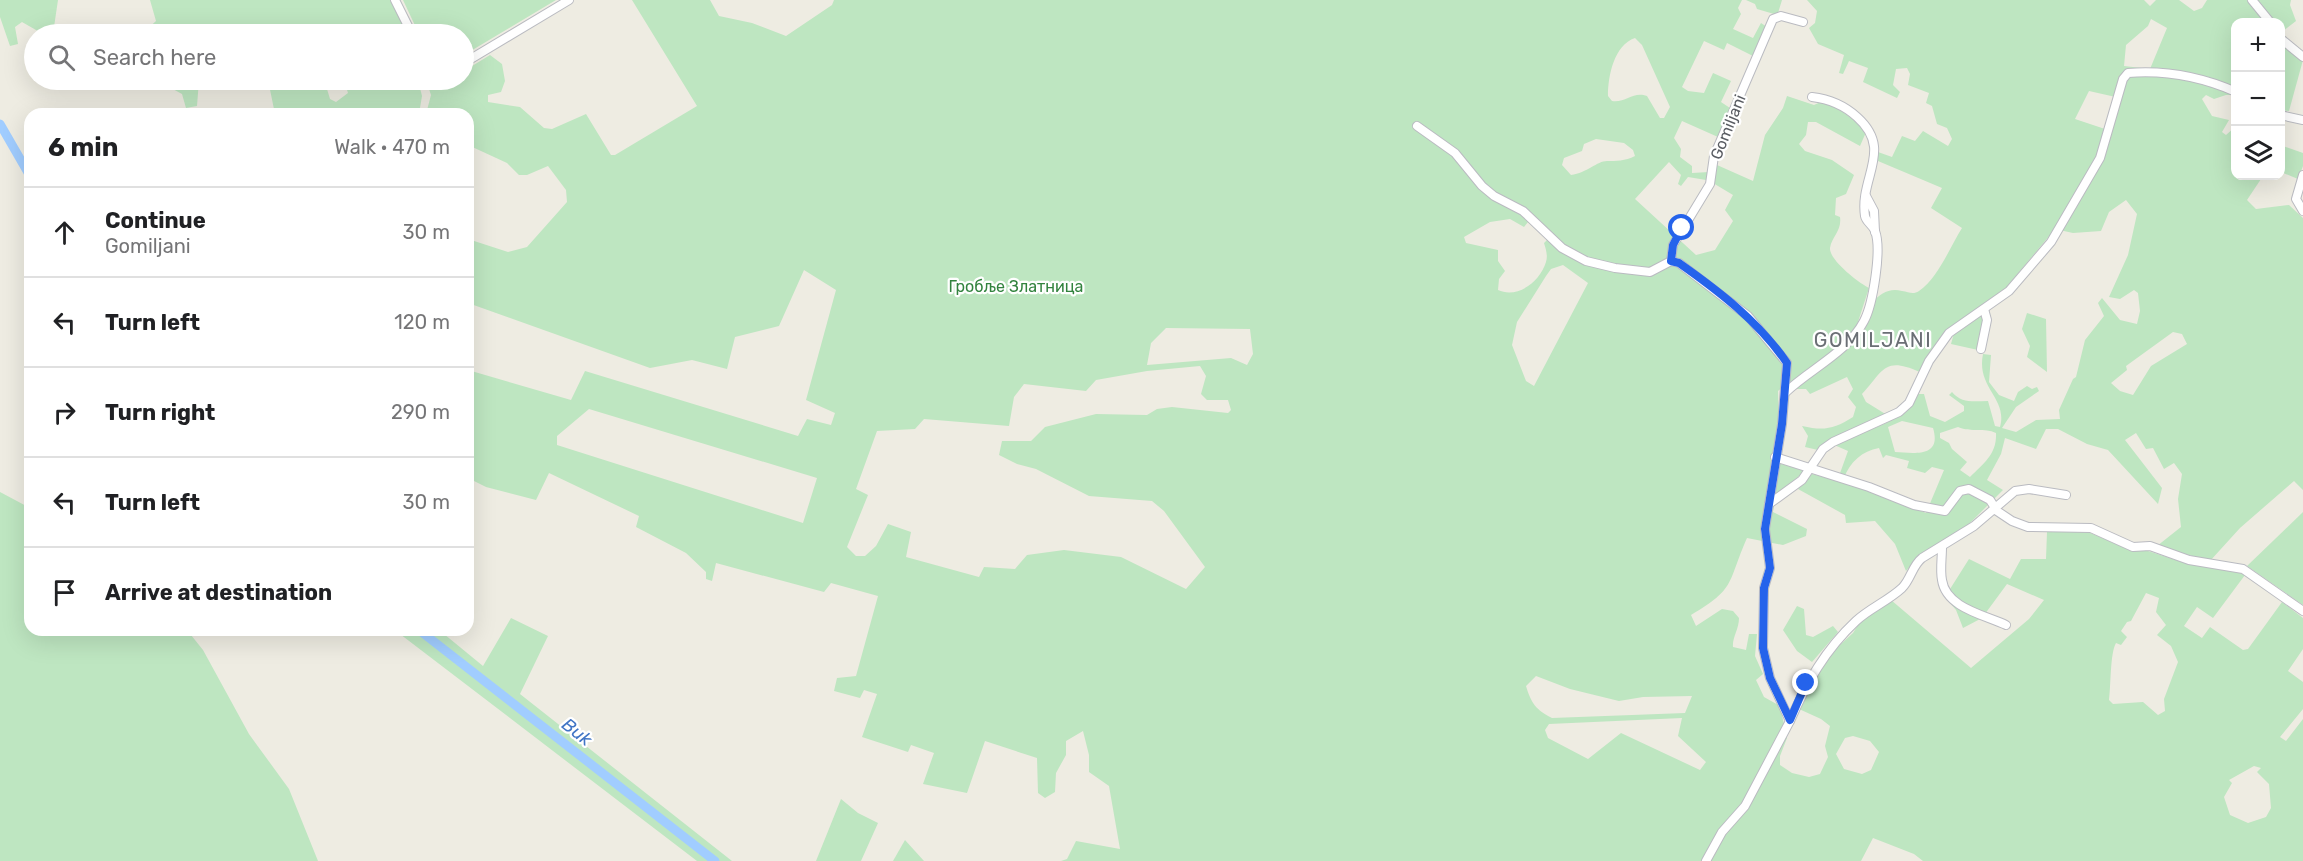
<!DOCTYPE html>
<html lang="en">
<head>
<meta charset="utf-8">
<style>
  :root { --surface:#fff; --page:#f2f2f2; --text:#202124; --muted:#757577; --line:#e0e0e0 }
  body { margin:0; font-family:Rubik,sans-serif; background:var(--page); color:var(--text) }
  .controls { position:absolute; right:18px; top:18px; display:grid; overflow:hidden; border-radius:12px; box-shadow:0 6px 24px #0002 }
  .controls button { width:54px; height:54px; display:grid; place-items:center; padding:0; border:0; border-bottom:2px solid var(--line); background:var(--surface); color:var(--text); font:30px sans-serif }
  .stop { position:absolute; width:18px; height:18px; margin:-14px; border:4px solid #2563eb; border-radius:50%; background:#fff }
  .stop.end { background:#2563eb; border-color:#fff; box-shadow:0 2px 6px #0008 }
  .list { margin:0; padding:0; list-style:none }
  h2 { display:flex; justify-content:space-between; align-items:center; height:78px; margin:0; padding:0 24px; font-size:26px }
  h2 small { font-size:20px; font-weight:400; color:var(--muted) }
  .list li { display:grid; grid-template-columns:39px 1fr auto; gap:18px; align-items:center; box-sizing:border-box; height:90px; padding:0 24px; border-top:2px solid var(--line) }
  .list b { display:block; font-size:22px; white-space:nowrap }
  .list p { margin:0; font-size:20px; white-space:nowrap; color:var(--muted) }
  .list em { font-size:20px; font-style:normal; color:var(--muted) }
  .icon { flex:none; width:33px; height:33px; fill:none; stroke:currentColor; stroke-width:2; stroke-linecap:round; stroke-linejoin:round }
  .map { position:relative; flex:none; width:2303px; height:861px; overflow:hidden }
  .search { position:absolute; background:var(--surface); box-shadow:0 6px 24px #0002; left:24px; top:24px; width:450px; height:66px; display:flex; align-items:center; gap:15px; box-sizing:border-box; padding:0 21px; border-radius:33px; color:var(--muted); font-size:22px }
  .panel { position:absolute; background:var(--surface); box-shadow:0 6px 24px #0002; left:24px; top:108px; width:450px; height:528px; border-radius:18px }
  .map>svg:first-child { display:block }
</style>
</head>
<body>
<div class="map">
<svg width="2303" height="861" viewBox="0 0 2303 861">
  <rect width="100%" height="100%" fill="#eeece2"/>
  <g fill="#bee6c1" fill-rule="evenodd">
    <polygon points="0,0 58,0 54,27 43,34 22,22 15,27 18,44 10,46 0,17"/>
    <polygon points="150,0 390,0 408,34 400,34 395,25 391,31 393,34 142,34 156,21"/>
    <polygon points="403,0 556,0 464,55 464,34 419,34"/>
    <path d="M632 0H710L719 16 752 23 786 36 832 5 834 0H1742L1738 8 1741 14 1733 29 1753 38 1761 23 1767 27 1755 57 1727 43 1724 50 1704 41 1682 87 1688 91 1704 93 1713 73 1731 81 1721 102 1730 108 1718 137 1682 121 1674 138 1681 149 1680 157 1692 166V173L1709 172 1706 180 1688 177 1681 186 1678 184 1681 175 1669 162 1635 199 1696 255 1715 250 1733 221 1725 210 1733 195 1713 183 1717 165 1753 181 1765 135 1783 108 1787 96 1814 105 1823 101 1835 106 1867 130 1860 146 1816 122H1808L1806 135 1799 144 1805 151 1832 160 1854 175 1846 194 1836 198 1835 215 1840 217C1842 231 1832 236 1830 248 1829 260 1859 283 1869 288L1857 325C1868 309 1879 285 1902 291 1909 292 1913 295 1919 291 1938 278 1950 247 1962 228L1931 208 1942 188 1878 161V152L1892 157 1902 136 1915 141 1923 131 1948 146 1952 139 1947 128 1937 124 1932 106 1926 103 1929 93 1908 85 1910 74 1907 68 1896 69 1893 85 1900 92 1897 98 1863 82 1868 68 1849 61 1843 74 1839 73 1844 55 1818 44 1809 28 1815 23 1817 11 1807 0H2144L2150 6 2156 0H2179L2194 11 2202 8 2207 0H2291L2290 5 2296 21 2283 31 2281 32 2280 22H2236L2235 95H2226L2214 99 2206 95 2202 99 2212 116 2229 120 2222 132 2226 135 2235 127 2236 176H2263L2247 200 2256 209 2289 205 2303 218V490L2294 481 2240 528 2210 561 2157 546 2181 527 2178 499 2182 474 2174 463 2164 469 2153 448 2146 449 2136 433 2125 440 2162 488 2158 504 2108 450 2087 444 2058 429H2046L2036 449 2005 438 2001 454 1987 480 2003 490 1968 525 1914 561 1906 571 1895 544 1875 521 1846 523 1845 515 1798 489 1812 474 1868 489 1926 513 1944 470 1932 467 1925 473 1907 468 1909 461 1886 455 1883 458 1879 448C1862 451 1850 462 1844 478L1839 476 1848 451 1832 444C1862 432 1902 424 1918 394H1924L1930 416 1945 422 1964 411V406L1949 395 1952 392C1962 404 1974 401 1988 401L1995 426 2000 427C2008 398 1976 388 1983 354L1991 355 1989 382 1999 395 2014 401 2018 392 2027 386 2032 389 2037 387 2039 391 2016 407 2002 428 2016 432 2036 420 2060 419 2059 410 2073 379 2076 377 2085 340 2104 316 2098 303 2102 298 2120 320 2137 324 2140 311 2138 293 2134 290 2120 299 2109 297 2128 255 2137 214 2126 200 2109 212 2101 231 2073 233 2055 229 2006 288 1943 334 1920 372C1884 356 1884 370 1862 394L1866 402 1887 415 1818 450 1805 447 1808 436 1802 426C1824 431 1834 429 1853 417L1856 407 1848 397 1853 389 1847 377 1810 394 1806 389H1796L1790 381 1778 391 1779 421 1771 461 1805 471 1775 496 1773 512 1807 529 1806 536 1783 545 1747 538C1727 583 1737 588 1691 615L1696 626 1722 609 1733 611 1739 618C1739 629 1732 638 1733 647L1746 650 1749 634H1757L1755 656 1763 674 1756 680 1764 697 1780 706 1787 738 1780 756V765L1792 773 1809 777 1820 774 1828 757 1825 746 1830 726 1821 719 1799 709 1808 689 1830 654 1853 633 1861 620 1891 600 1971 668 2029 619 2044 600 2007 584 1982 618 1963 628 1956 610 1945 597 1969 559 2010 579 2021 559H2046L2047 532H2088L2132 551H2148L2188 564 2238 572 2245 575 2213 618 2197 607 2184 626 2202 638 2210 627 2243 650 2248 649 2282 602 2303 618V649L2288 671 2303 682V709L2280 737 2286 741 2303 719V861H1923L1914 854 1873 838 1861 861H1061L1067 859 1076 841 1120 849 1109 786 1089 772V755L1083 731 1066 741V755L1056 773 1055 792 1045 798 1038 793 1037 758 985 741 967 793 923 784 934 753 911 745 908 752 862 737 877 694 864 690 860 698 834 691 837 678 856 676 878 596 831 583 824 592 716 563 712 581 706 579V572L686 553 636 527 639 516 549 473 536 500 486 487 468 478V370L571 400 585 371 798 436 807 419 831 425 835 413 806 400 836 290 804 270 779 326 735 337 727 369 692 360 650 368 468 303V239L508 252 527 247 567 202 566 190 548 166 527 175H519L507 163 468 145V114H436L434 111 426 114 431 95 426 80H442L448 87 455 84 454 80H464V71L490 55 502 64 505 81 501 92 488 95V102L520 107 544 128 552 129 586 114 611 155H615L697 106ZM2151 19 2167 28 2150 69 2124 66 2126 45 2148 26ZM1635 38 1642 45 1670 107 1664 118H1660L1647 96C1633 91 1626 103 1612 101L1608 96C1608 76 1614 45 1635 38ZM2089 91 2120 98 2105 129 2075 119ZM1596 139 1624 143 1633 150 1635 156C1625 161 1616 161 1607 161 1597 161 1587 173 1571 175L1562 165 1564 158 1582 151 1584 144ZM1510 219 1524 227 1528 222 1547 240 1544 243C1546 249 1548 256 1546 262 1540 282 1517 299 1498 290L1499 279 1505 271 1498 261V250L1466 243 1464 237 1490 222ZM1563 265 1588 283 1534 386 1526 381 1512 345 1517 322 1546 276 1551 269ZM1166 328 1250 329 1253 354 1247 365 1231 358 1147 365 1151 343ZM2173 332 2182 334 2187 344 2151 366 2133 395 2120 391 2111 383 2127 370 2126 366ZM1200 366 1206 376 1201 394 1207 400H1228L1231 410 1228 413 1172 407 1157 409 1147 415 1096 414 1045 427 1031 441H1002L999 455 1017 464 1036 469 1089 496 1152 501 1164 511 1205 567 1186 589 1121 557 1064 550 1027 555 1015 569 984 567 979 577 906 557 911 532 888 524 876 546 865 556H856L847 547 868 495 856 489 877 431 915 429 924 419 1009 426 1014 397 1024 384 1086 391 1096 380 1147 371ZM589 409 817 478 803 523 557 445V436ZM1902 421 1933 428C1942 458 1914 453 1895 452L1888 427ZM1958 427C1972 433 1984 427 1996 433 1997 454 1984 463 1970 477L1960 470 1967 462 1952 449 1949 443 1940 438V433ZM2146 593 2159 598 2156 612 2166 625 2157 635 2171 646 2178 662 2164 699 2165 711 2158 715 2143 702 2113 704 2109 700C2111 686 2110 653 2116 643L2121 645 2127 637 2121 631 2127 622 2131 621ZM1536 676 1570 689 1619 701 1643 697 1692 696 1685 713 1552 718C1536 710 1531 703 1526 686ZM1682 718 1678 736 1706 762 1700 770 1621 733 1588 759 1548 738 1545 730 1549 724ZM1853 736 1870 741 1879 752 1871 770 1862 774 1844 769 1836 754 1845 738ZM2254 766 2261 768 2257 772 2269 784 2271 808 2266 817 2248 823 2230 815 2224 797 2232 783 2229 780Z"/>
    <polygon points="1746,0 1782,0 1778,13 1774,14 1757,9 1755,4"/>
    <polygon points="2280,44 2303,60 2289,111 2281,110"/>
    <polygon points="149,80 199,80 197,106 186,108 182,94 158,81"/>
    <polygon points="268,80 332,80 327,89 330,99 336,102 348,93 344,80 418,80 422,96 419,114 275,114"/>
    <polygon points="2280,145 2303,153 2303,166 2298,179 2281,172"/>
    <polygon points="2027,313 2046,319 2047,372 2027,357 2030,346 2022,329"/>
    <polygon points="1980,314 1984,320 1978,350 1951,344 1954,333"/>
    <polygon points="0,492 30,508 30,630 187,630 203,650 249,734 289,789 318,861 0,861"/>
    <polygon points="2303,512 2303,605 2247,566"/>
    <polygon points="1797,606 1804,609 1806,635 1813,637 1833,626 1838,632 1812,662 1797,651 1783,630"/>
    <polygon points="511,618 548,636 520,694 732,861 697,861 396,631 390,635 383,630 445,630 444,634 483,666"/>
    <polygon points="841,799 858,813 878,823 861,861 816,861"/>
    <polygon points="905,840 924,861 893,861"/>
  </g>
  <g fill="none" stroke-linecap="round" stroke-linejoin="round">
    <g stroke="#a1cdff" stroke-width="9">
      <polyline points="0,124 30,176"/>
      <polyline points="419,630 715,861"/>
    </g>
    <defs>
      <g id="minor">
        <polyline points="395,0 412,34"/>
        <polyline points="2252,0 2270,22"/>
        <polyline points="2280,38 2303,57"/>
        <polyline points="464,63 569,0"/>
        <polyline points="2280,115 2303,120"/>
        <polyline points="1417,126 1455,153 1482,186 1494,196 1523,211 1562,248 1586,261 1615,268 1650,272 1671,261 1679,263 1748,316 1787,363 1782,424 1765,529 1770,568 1764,588 1763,648 1770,678 1790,721 1745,806 1722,832 1706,861"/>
        <polyline points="2303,175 2296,199 2303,211"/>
        <polyline points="1866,196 1874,211 1875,232"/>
        <polyline points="1671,261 1673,245 1710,184 1714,156 1773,19 1781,16 1803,22"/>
        <polyline points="1981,349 1987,320 1984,309"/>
        <path d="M1786 392C1810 369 1848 352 1864 321 1873 304 1882 249 1875 231 1873 225 1866 222 1865 216 1859 177 1894 150 1857 117 1845 106 1829 99 1812 97"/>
        <polyline points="1775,457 1869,487 1914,505 1945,511 1960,491 1969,489 1990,500 1997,511 2012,521 2028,527 2091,528 2133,547 2150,546 2189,560 2243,569 2303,611"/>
        <path d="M1769 504 1802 480 1823 449 1833 442 1899 412 1909 403 1929 361 1949 333 2009 291 2051 242 2100 158 2123 79 2128 73C2165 70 2202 77 2236 92"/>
        <path d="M1942 547C1942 558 1940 570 1942 580 1946 608 1985 615 2006 625"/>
        <path d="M1790 721C1807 682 1825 650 1856 621 1870 608 1888 601 1902 588 1911 579 1912 566 1922 558L1974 526 2015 491 2029 489 2066 495"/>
      </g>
    </defs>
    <use href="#minor" stroke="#babbc1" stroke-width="10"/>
    <use href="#minor" stroke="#fff" stroke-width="8"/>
  </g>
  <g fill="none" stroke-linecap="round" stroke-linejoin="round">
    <path stroke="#2563eb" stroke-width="8" d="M1682 228 1673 245 1671 261 1679 263C1720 292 1758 321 1787 363L1782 424 1765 529 1770 568 1764 588 1763 648 1770 678 1790 720 1806 683"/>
  </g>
  <g text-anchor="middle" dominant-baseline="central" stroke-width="4.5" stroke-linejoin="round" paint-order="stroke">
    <g font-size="16" fill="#5a5d63" stroke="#fff">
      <text transform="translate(1728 127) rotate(-68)">Gomiljani</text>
    </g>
    <g font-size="16" fill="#32833e" stroke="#fff">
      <text x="1016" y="286">Гробље Златница</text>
    </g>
    <g font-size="18" font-style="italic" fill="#4175c5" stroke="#fff">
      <text transform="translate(577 732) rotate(38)">Buk</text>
    </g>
    <g font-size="20" letter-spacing="1.5" fill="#6b6f75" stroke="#fff">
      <text x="1873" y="340">GOMILJANI</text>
    </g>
  </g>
</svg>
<div class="controls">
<button>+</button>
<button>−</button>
<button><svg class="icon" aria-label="layers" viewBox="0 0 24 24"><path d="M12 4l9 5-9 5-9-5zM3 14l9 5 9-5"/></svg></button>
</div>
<div class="stop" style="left:1682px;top:228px"></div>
<div class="stop end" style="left:1806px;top:683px"></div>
<div class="search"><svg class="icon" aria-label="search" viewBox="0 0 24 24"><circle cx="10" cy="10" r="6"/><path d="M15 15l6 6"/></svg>Search here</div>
<section class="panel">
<h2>6 min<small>Walk · 470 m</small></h2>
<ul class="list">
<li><svg class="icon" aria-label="ahead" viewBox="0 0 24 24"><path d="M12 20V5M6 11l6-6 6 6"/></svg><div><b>Continue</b><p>Gomiljani</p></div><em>30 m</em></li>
<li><svg class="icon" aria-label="left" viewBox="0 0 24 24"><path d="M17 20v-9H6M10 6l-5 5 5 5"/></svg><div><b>Turn left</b></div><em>120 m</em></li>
<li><svg class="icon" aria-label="right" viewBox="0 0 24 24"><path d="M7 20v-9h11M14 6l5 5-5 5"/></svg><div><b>Turn right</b></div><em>290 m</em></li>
<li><svg class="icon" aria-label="left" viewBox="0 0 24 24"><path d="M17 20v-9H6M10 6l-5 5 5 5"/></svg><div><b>Turn left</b></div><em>30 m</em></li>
<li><svg class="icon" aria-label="arrive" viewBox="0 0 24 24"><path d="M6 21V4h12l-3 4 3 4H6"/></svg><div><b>Arrive at destination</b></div></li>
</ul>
</section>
</div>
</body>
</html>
